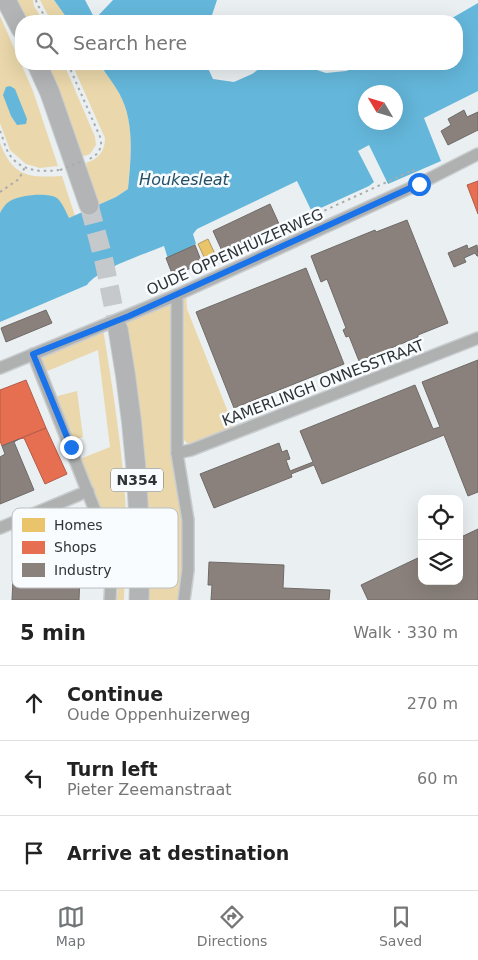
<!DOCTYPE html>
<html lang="en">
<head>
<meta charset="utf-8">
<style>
  :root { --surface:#fff; --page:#f2f2f2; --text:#222; --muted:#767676; --line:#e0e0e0; --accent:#717577 }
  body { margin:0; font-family:"DejaVu Sans",sans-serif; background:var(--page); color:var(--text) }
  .controls { position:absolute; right:15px; bottom:15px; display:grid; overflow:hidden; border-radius:10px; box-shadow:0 5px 20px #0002 }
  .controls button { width:45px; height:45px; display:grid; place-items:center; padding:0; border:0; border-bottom:1px solid var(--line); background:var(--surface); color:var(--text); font:25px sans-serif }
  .compass { position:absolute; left:358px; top:85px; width:45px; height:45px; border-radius:50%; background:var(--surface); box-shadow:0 5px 20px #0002; rotate:308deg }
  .stop { position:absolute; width:15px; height:15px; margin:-11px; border:4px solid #1a73e8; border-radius:50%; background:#fff }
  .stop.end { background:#1a73e8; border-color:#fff; box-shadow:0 1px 5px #0008 }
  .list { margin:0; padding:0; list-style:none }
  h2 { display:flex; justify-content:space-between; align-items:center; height:65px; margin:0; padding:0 20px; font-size:21px }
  h2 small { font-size:16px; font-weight:400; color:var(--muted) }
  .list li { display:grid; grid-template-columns:32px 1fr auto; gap:15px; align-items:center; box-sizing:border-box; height:75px; padding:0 20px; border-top:1px solid var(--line) }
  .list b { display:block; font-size:19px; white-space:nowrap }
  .list p { margin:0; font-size:16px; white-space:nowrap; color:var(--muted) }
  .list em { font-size:16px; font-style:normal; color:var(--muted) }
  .icon { flex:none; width:28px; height:28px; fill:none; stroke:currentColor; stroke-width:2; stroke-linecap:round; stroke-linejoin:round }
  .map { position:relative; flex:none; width:478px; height:600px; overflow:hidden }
  .search { position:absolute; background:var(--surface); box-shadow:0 5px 20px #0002; left:15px; right:15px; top:15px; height:55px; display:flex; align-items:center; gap:12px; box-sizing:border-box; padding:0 18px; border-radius:20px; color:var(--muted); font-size:19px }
  .sheet { height:290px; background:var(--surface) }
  nav { display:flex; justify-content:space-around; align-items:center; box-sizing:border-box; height:70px; border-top:1px solid var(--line); background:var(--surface); font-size:14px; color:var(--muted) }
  nav a { display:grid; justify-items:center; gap:2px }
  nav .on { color:var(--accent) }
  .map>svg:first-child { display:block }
</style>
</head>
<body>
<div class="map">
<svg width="478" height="600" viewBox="0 0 478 600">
  <rect width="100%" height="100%" fill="#eaeff2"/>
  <g fill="#ead7ab">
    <polygon points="14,0 33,0 34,6 43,21 24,21"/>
    <polygon points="40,0 54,0 69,21 51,21"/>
    <polygon points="0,16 33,91 58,166 40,168 26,164 10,150 0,123"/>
    <polygon points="44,64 64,64 95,137 96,145 90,154 81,157"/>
    <path d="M72 64H99C106 73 113 83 119 93 135 120 131 158 128 189L116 197 96 206 85 167 87 166 86 163C98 159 105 152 105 138Z"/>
    <path d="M0 143C13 177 29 178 62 176L75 216 69 218 58 199 3 208 0 213Z"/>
    <polygon points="186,293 187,309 234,427 189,445 183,439 183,297"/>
    <polygon points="163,303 169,305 172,309 185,526 182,572 179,600 146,600 124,320"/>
    <path d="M103 329C112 384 121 440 125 496 127 531 125 565 124 600H117L119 573 118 559 80 459 110 447 98 350 45 372 41 360 45 356Z"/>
    <polygon points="77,391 83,437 73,440 54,397"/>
  </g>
  <g fill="#64b7db" fill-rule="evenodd">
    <polygon points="54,0 85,0 95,19 113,0 217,0 210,21 69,21"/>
    <path d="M478 3V91L424 118 441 161 388 184 369 145 358 151 374 182 369 186 312 212 297 181 197 229 193 234 196 244 168 259 164 246C145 254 98 269 87 285L0 322V213C2 209 5 204 10 201 19 195 48 192 57 198 62 202 66 212 69 218L116 197 128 189C131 158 135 121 119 93 113 83 106 73 99 64H206L213 79 234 82 252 74 266 64H311L314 69 326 73 346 71 365 64H457V21H447ZM366 92H396V122H366Z"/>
    <polygon points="10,86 15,89 27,119 26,124 17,125 11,116 3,95 6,87"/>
  </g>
  <polygon fill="#e9c46a" stroke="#b2985a" points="208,239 215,254 205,259 198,244"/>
  <g fill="#e76f51" stroke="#b05d49">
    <polygon points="478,181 478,214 467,185"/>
    <polygon points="26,380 46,428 2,446 0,441 0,390"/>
    <polygon points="46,428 67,474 45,484 24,438 19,439"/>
  </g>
  <g fill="#8a817c" stroke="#6f6a67">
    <polygon points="464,110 467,117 478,112 478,130 448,145 441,131 451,125 448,119"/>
    <polygon points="270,204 280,226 223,253 213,231"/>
    <polygon points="407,220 448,323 418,335 418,337 359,361 349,336 346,337 343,330 346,328 327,279 321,282 311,256 375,230 376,232"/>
    <polygon points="195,245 202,263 173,276 166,258"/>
    <polygon points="467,245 468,249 477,245 478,256 477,256 475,253 464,258 466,262 454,267 448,253"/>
    <polygon points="306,268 344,364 234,408 196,312"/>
    <polygon points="46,310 52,323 6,342 1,328"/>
    <polygon points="478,360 478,492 468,496 444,435 322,484 314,465 291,474 292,477 214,508 200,474 279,443 282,452 287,450 290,459 286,460 290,471 313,462 300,431 415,385 433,429 440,427 422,382"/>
    <polygon points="19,439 14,442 34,490 0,504 0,457 5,454 2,446"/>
    <polygon points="49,522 82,523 79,600 12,600 15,535 48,536"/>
    <polygon points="478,529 478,600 368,600 361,585 422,556 422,581 459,581 459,538"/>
    <polygon points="209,562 284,565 283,588 330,590 329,600 211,600 212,585 208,585"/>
  </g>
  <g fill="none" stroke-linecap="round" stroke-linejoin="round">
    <polyline stroke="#c5c9cc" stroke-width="19" stroke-dasharray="19 9" stroke-linecap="butt" points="89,205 104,261 118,329"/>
    <defs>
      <g id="street">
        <polyline points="177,295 177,453 188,520 188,570 184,600"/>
        <polyline points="33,354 111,551 112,563 110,600"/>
        <polyline points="0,368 177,295 419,184 478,154"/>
        <polyline points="177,453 191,450 478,338"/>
        <polyline points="0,528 88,491"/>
      </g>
      <g id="primary">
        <polyline points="6,0 21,29"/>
        <polyline points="37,64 50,93 89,205"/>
        <path d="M118 329C134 419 142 509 139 600"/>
      </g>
    </defs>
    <use href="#street" stroke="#c9cdcf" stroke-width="14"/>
    <use href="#primary" stroke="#c9cdcf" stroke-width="21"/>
    <g stroke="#aaabab" stroke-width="2" stroke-dasharray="2.5 4" stroke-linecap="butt">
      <polyline points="36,0 37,4 48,21"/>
      <polyline points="18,44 21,51"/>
      <path d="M68 64 101 139C102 150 97 156 87 160"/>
      <path d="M0 131C3 138 5 147 9 154 21 172 41 172 60 170"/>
      <polyline points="0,192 19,179 25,167"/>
      <polyline points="309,224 306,219 413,170 415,175"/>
    </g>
    <use href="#street" stroke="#afb1b1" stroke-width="11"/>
    <use href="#primary" stroke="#b2b4b5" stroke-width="19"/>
    <polyline stroke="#aaabab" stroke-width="2" stroke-dasharray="2.5 4" stroke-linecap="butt" points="60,170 83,161"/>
  </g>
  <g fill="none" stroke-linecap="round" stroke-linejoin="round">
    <polyline stroke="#1a73e8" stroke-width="6" points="71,447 33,354 129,316 419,184"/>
  </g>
  <g text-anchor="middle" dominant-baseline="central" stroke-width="5" stroke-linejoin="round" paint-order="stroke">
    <rect fill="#f9fcfe" stroke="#6c6f71" stroke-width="1" x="111" y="468.5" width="52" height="23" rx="4"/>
    <g font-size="14" font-weight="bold" fill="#303335">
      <text x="137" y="480">N354</text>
    </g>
    <g font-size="15" fill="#303335" stroke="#f9fcfe">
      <text transform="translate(235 252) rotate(-24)">OUDE OPPENHUIZERWEG</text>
      <text transform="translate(323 383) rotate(-21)">KAMERLINGH ONNESSTRAAT</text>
    </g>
    <g font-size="16" font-style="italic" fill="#235066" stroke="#f9fcfe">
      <text x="184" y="179">Houkesleat</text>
    </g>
  </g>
  <rect x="12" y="508" width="166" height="80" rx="8" fill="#f9fcfe" stroke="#bdc0c2" stroke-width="1"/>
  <rect x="22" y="518" width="23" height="14" fill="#e9c46a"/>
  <rect x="22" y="541" width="23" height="13" fill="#e76f51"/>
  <rect x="22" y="563" width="23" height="14" fill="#8a817c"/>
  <g font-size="14" fill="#303335">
    <text x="54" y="530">Homes</text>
    <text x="54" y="552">Shops</text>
    <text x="54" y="575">Industry</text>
  </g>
</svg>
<div class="controls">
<button><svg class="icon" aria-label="locate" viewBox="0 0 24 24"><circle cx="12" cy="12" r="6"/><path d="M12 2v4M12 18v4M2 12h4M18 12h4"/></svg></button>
<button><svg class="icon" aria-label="layers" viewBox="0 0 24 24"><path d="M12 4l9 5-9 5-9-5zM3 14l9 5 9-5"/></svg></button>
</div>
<svg class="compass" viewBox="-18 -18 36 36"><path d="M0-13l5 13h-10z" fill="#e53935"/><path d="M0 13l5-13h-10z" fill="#767676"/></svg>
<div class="stop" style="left:419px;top:184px"></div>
<div class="stop end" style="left:71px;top:447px"></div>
<div class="search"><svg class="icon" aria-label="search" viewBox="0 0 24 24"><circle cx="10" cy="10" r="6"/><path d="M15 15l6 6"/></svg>Search here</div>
</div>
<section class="sheet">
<h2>5 min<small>Walk · 330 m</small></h2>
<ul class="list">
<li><svg class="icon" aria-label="ahead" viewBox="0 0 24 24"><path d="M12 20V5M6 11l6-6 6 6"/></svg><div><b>Continue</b><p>Oude Oppenhuizerweg</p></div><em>270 m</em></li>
<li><svg class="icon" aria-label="left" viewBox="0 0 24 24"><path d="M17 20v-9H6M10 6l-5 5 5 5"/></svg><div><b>Turn left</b><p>Pieter Zeemanstraat</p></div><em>60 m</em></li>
<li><svg class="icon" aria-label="arrive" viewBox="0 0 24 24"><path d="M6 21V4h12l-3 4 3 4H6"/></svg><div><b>Arrive at destination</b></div></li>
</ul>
</section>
<nav>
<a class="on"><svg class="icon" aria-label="map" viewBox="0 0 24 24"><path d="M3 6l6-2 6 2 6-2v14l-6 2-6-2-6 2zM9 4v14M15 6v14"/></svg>Map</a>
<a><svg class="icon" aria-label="directions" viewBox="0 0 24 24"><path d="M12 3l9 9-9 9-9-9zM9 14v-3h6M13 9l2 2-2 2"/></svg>Directions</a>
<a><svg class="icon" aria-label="saved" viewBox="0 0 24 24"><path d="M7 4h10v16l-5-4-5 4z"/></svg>Saved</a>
</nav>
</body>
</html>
